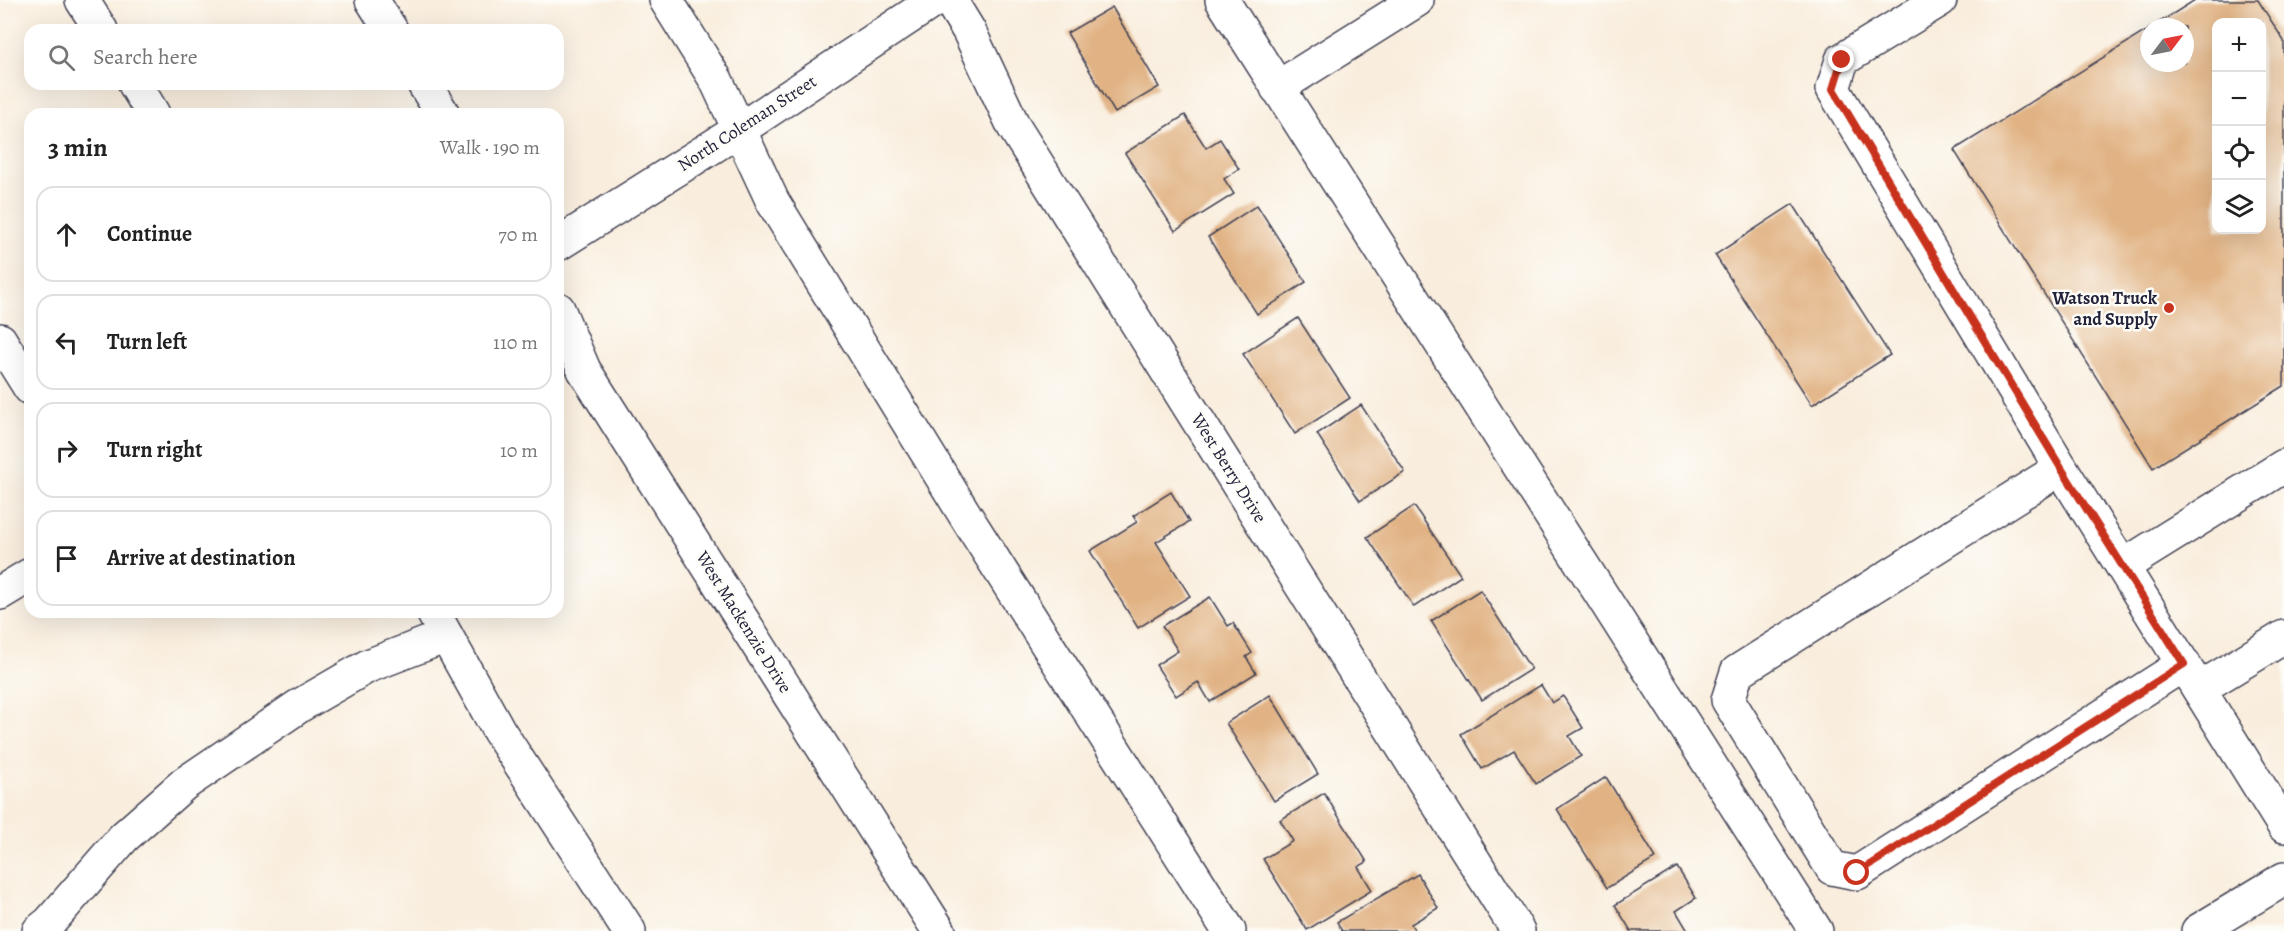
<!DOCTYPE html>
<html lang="en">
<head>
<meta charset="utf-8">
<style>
  :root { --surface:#fff; --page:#f6f6f6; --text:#222; --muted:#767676; --line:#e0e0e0 }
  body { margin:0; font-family:Alegreya,serif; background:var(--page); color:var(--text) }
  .controls { position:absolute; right:18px; top:18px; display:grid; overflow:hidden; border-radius:12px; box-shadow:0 6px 24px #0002 }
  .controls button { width:54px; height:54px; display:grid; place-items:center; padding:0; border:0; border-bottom:2px solid var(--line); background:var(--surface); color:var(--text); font:30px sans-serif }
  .compass { position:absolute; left:2140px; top:18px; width:54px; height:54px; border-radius:50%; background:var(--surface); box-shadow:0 6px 24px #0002; rotate:58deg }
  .stop { position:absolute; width:18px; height:18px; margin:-14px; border:4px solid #c8321e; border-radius:50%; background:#fff }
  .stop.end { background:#c8321e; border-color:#fff; box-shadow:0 2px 6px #0008 }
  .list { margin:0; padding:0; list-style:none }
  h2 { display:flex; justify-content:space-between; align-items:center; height:78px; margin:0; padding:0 24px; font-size:26px }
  h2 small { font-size:20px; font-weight:400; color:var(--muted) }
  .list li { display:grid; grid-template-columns:39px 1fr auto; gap:18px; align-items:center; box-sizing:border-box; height:96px; margin:0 12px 12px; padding:0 12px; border:2px solid var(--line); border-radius:18px }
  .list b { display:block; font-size:22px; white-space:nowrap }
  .list em { font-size:20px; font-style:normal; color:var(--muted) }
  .icon { flex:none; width:33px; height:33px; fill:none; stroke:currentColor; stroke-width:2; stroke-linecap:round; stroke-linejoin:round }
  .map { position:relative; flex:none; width:2284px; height:931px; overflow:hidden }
  .search { position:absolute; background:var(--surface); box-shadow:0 6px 24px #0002; left:24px; top:24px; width:540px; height:66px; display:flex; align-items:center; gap:15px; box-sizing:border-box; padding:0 21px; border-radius:18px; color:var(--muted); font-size:22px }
  .panel { position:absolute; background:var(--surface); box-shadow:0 6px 24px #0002; left:24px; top:108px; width:540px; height:510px; border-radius:18px }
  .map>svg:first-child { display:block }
</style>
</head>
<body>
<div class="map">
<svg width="2284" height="931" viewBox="0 0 2284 931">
  <rect width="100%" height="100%" fill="#fdfcf7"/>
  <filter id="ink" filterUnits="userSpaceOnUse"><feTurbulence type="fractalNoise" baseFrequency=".0167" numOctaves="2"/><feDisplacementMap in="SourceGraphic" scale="12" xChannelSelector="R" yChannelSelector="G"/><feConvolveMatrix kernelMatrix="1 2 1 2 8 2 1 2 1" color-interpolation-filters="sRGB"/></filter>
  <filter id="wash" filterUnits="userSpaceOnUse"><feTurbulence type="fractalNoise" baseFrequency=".008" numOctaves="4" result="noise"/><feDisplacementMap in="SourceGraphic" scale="24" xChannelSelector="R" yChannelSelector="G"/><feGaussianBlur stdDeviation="1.35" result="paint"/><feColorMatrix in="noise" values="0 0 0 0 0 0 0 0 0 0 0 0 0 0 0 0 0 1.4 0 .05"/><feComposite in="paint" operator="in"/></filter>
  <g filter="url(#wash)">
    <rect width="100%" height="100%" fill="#f9eede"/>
    <g id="blocks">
      <g fill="#e1b384" fill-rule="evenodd">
        <path d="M2195 0H2258L2284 41V386L2153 468 1954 150 2149 29V63H2185V27H2152ZM2216 22H2262V230H2216Z"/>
        <polygon points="1112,7 1159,87 1115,113 1067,33"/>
        <polygon points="1185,115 1206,148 1220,139 1239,169 1224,179 1234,194 1175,231 1125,153"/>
        <polygon points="1793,204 1890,355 1812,405 1715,255"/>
        <polygon points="1257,205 1306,282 1257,314 1208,237"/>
        <polygon points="1298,318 1350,398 1295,434 1243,354"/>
        <polygon points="1361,405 1405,472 1360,501 1317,434"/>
        <polygon points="1171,492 1189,522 1156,542 1190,596 1138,628 1090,551 1137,522 1133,516"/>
        <polygon points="1414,506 1461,576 1414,607 1367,537"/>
        <polygon points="1480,590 1531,669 1482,700 1431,621"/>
        <polygon points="1210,597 1228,626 1233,623 1252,653 1246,657 1256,673 1210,702 1198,682 1176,696 1156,665 1178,651 1162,626"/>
        <polygon points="1541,685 1552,703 1563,696 1583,728 1569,736 1581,756 1536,784 1514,750 1482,769 1461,734"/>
        <polygon points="1270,695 1318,774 1274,801 1226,723"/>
        <polygon points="1606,777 1656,858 1607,888 1557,809"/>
        <polygon points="1324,793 1367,862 1358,867 1372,890 1307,930 1263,859 1293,841 1280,820"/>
        <polygon points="1677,867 1696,898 1676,911 1688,931 1631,931 1615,905"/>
        <polygon points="1418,874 1438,908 1411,924 1415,931 1342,931 1337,922"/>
      </g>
    </g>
  </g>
  <g filter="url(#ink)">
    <use href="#blocks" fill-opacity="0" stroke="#424153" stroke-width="1.5"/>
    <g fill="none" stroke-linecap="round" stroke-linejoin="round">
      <defs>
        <g id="minor">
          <polyline points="82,0 101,30"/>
          <polyline points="372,0 391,30"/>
          <polyline points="666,0 716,80 773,202 967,518 1229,931"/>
          <polyline points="950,0 969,31 1014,127 1518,931"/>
          <polyline points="1222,0 1816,931"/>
          <polyline points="1940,0 1842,60 1833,89 2061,468 2284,826"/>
          <polyline points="135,84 153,114"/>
          <polyline points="424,84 443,114"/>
          <polyline points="1277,88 1417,0"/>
          <polyline points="558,244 739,130 935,0"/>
          <polyline points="558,309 584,370 939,931"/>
          <polyline points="0,340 30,388"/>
          <polyline points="2061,468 1737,672 1728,700 1832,868 1857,873 2184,664"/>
          <polyline points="2123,566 2284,466"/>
          <polyline points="0,593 30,575"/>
          <polyline points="433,612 499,731 629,931"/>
          <polyline points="2199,689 2284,637"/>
          <polyline points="39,931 49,923 124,837 184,784 299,706 368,666 446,636"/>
        </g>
        <polyline id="major" points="2198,931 2284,879"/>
      </defs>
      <use href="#minor" stroke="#424153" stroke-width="36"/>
      <use href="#major" stroke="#424153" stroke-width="36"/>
      <use href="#minor" stroke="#fff" stroke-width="33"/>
      <use href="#major" stroke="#fff" stroke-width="33"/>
    </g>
  </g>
  <g fill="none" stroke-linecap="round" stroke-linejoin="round" filter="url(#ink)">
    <polyline stroke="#c8321e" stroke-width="8" points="1842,60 1833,89 2061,468 2184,664 1857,873"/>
  </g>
  <circle fill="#c8321e" stroke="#fdfcf7" stroke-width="2" cx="2169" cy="308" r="6"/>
  <g text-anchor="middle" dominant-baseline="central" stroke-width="5" stroke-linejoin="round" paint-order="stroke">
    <g font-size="18" fill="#22223b" stroke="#fdfcf7">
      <text transform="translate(747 123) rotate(-33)">North Coleman Street</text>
      <text transform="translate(1229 468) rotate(58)">West Berry Drive</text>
      <text transform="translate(744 622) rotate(58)">West Mackenzie Drive</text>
    </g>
    <g font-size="18" font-weight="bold" fill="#22223b" stroke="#fdfcf7" text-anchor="end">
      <text x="2157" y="298">Watson Truck<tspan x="2157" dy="21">and Supply</tspan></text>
    </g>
  </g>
</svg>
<div class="controls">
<button>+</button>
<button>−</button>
<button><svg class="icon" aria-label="locate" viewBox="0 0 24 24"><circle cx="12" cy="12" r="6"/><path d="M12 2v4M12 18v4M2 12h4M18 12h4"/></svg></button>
<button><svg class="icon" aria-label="layers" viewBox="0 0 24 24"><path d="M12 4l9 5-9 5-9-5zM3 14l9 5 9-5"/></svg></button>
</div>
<svg class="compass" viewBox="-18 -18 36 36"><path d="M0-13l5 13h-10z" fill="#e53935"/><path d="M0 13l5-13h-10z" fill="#767676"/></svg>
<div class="stop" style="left:1857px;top:873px"></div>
<div class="stop end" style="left:1842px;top:60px"></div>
<div class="search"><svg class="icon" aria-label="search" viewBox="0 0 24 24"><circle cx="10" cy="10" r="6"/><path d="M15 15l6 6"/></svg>Search here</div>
<section class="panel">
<h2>3 min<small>Walk · 190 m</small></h2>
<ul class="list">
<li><svg class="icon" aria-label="ahead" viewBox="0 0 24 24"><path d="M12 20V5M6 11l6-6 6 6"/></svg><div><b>Continue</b></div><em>70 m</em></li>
<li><svg class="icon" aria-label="left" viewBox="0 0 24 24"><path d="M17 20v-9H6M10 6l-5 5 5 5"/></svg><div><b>Turn left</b></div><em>110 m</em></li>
<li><svg class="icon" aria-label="right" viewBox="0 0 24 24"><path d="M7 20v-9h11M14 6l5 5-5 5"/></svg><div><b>Turn right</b></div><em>10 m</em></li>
<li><svg class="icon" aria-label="arrive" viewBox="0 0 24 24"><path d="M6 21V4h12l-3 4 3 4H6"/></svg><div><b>Arrive at destination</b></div></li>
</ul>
</section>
</div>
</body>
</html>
